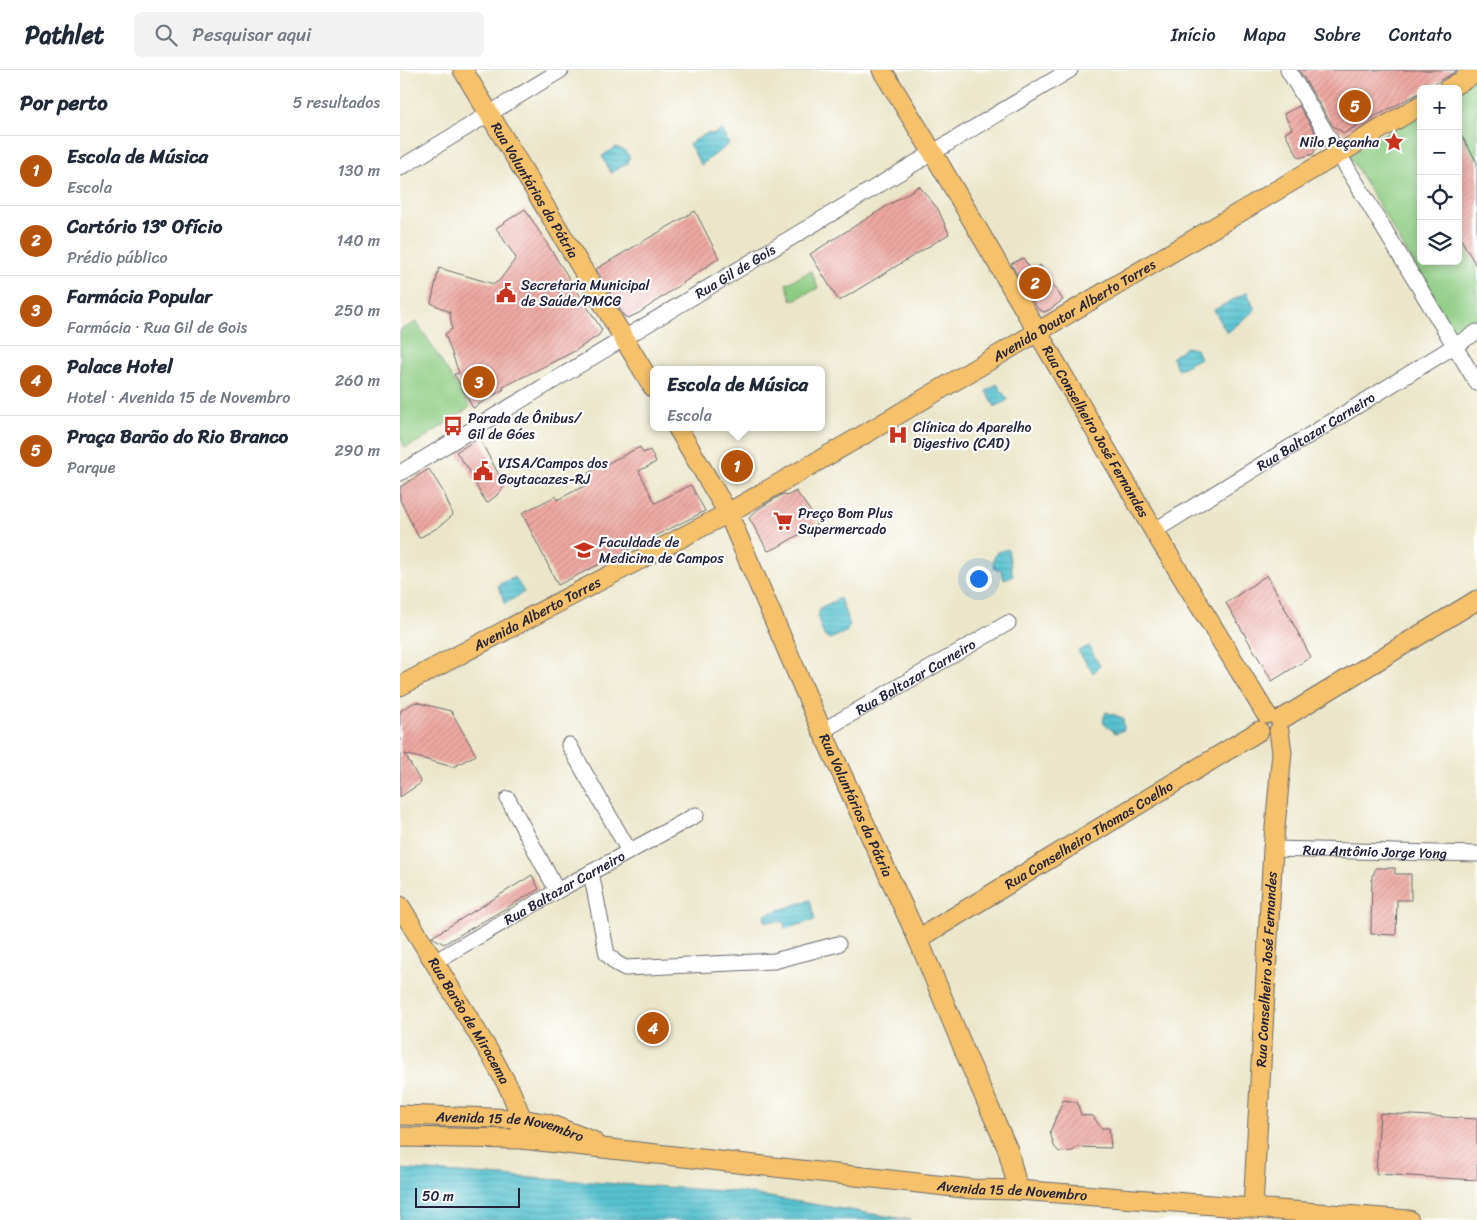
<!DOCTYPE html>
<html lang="pt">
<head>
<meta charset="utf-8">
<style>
  :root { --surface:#fff; --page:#f2f2f3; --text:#1f2937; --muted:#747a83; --line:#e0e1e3; --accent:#b45309 }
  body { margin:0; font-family:Sriracha,sans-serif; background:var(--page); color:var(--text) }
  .controls { position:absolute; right:15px; top:15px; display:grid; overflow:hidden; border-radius:8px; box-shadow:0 2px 8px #0003 }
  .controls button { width:45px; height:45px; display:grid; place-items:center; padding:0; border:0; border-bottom:1px solid var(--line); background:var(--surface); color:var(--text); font:25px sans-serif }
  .scale { position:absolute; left:15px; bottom:12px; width:105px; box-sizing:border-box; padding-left:5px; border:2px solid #22223b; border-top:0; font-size:14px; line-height:18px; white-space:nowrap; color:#22223b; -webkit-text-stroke:4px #fff; paint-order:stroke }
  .you { position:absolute; left:578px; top:508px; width:18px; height:18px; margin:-12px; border:4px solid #fff; border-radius:50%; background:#1a73e8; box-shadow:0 0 0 8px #1a73e833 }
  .badge { display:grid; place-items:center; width:32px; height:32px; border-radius:50%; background:var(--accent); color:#fff; font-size:16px; font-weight:700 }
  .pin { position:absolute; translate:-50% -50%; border:2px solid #fff; box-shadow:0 1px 5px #0006 }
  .popup { position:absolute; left:250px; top:296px; width:175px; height:65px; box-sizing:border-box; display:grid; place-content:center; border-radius:8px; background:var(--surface); filter:drop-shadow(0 1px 4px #0005); font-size:16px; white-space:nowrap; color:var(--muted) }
  .popup b { font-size:19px; color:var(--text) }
  .popup::after { content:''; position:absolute; left:50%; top:100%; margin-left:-10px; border:10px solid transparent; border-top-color:var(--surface) }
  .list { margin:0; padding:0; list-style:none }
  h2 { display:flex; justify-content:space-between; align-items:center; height:65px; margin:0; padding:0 20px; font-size:21px }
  h2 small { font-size:16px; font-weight:400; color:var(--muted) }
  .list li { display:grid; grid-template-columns:32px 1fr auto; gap:15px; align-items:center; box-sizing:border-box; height:70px; padding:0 20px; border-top:1px solid var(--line) }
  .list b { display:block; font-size:19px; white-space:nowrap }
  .list p { margin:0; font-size:16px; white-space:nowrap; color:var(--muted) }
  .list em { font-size:16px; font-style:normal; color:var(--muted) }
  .icon { flex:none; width:28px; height:28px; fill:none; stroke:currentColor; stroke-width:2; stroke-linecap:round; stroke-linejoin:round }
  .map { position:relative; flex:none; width:1077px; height:1150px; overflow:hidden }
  header { display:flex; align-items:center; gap:30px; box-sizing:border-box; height:70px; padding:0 25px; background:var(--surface); border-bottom:1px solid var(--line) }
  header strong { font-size:24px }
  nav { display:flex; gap:28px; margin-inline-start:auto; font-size:18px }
  .search { width:350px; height:45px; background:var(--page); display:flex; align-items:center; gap:12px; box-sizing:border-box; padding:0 18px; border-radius:8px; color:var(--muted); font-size:19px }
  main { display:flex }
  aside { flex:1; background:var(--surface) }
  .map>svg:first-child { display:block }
</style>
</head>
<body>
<header>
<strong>Pathlet</strong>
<div class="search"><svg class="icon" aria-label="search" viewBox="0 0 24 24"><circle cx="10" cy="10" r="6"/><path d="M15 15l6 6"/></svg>Pesquisar aqui</div>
<nav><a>Início</a><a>Mapa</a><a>Sobre</a><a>Contato</a></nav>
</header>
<main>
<aside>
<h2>Por perto<small>5 resultados</small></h2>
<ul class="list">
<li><span class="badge">1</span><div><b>Escola de Música</b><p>Escola</p></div><em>130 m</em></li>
<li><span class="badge">2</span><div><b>Cartório 13º Ofício</b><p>Prédio público</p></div><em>140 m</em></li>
<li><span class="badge">3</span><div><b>Farmácia Popular</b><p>Farmácia · Rua Gil de Gois</p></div><em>250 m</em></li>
<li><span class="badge">4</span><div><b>Palace Hotel</b><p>Hotel · Avenida 15 de Novembro</p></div><em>260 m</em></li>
<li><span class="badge">5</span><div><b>Praça Barão do Rio Branco</b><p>Parque</p></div><em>290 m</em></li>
</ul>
</aside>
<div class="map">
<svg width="1077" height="1150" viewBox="0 0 1077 1150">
  <defs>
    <pattern id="water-rules" width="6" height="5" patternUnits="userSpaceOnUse" patternTransform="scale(1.25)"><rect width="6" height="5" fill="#56c2cf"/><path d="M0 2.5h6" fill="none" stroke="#4ba6b3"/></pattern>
    <pattern id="building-hatch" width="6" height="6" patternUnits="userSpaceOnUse" patternTransform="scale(1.25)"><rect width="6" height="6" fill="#eda8a1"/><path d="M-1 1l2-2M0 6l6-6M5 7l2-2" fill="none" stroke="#cb908c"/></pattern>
  </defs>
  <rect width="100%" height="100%" fill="#fff"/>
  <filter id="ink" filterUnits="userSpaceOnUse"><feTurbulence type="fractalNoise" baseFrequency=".02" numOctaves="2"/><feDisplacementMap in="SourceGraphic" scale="10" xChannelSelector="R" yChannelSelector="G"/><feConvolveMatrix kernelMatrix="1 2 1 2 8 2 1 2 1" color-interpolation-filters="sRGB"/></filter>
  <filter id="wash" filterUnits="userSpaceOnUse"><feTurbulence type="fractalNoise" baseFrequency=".0096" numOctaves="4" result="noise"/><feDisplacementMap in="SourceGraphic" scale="20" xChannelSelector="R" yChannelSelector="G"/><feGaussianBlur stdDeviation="1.12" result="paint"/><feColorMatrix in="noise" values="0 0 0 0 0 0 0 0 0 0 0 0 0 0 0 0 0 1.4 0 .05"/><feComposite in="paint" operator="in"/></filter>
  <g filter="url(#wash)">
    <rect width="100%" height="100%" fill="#ebe6c9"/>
    <g fill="#8ccb81" stroke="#57765e">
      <polygon points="1077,7 1077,255 1057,267 949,85 1021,41 1021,191 1058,191 1058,19"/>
      <polygon points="411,201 418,218 392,231 386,214"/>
      <polygon points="17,252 70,337 23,369 5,378 0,366 0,260"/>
    </g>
    <g fill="url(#water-rules)" stroke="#3c7285">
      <polygon points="323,60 329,74 301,95 289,74 307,63 313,64"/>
      <polygon points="216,77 225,81 229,86 228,93 211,103 202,86"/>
      <polygon points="847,222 855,240 827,263 814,240"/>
      <polygon points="786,277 796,279 800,288 778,300 772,287"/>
      <polygon points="597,314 608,330 595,337 586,321"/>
      <polygon points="608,479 613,506 604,510 600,499 597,500 594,498 593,490 597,482"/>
      <polygon points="115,507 124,522 105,534 98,515"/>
      <polygon points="440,528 450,555 446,562 430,569 424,566 418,548 420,538"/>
      <polygon points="689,576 700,596 693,603 678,581"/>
      <path d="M706 642 723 648 724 660 715 663C707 654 699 657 706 642Z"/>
      <polygon points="410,830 415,850 385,859 384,852 365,851 364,845"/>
      <polygon points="0,1099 339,1122 510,1150 0,1150"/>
    </g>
    <g id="blocks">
      <g fill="url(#building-hatch)">
        <polygon points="899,0 1058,0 1026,19 1021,19 1021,22 944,63 933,56"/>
        <polygon points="899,36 915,62 917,71 917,77 913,84 899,88 885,63 892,59 884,44"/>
        <polygon points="1058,60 1077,92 1077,197 1058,164"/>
        <polygon points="519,116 538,139 549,164 439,231 410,184"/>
        <polygon points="125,139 202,260 199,265 175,281 103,317 104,319 73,338 54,304 59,303 45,264 52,259 50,242 31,233 39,198 94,214 100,210 116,188 96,158"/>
        <polygon points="295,141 319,188 239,243 228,248 224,246 196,199"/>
        <polygon points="623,188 632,201 640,195 663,230 649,240 644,242 638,239 611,194"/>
        <polygon points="79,368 105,416 97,425 87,433 80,423 69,400 56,382"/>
        <polygon points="240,377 243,383 250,380 256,392 239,401 255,433 291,415 305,441 158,515 122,443 156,426 157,430 192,412 188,403"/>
        <polygon points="29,399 44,423 53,445 39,457 19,468 0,430 0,417"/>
        <polygon points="396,421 411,442 417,454 376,478 368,481 349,448 357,440 383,424 387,426"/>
        <polygon points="867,505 911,587 872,611 826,533"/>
        <polygon points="15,632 51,641 76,685 53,697 5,684 21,713 0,727 0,641"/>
        <polygon points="975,798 995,798 995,804 1011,804 1011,830 997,830 996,865 971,864 972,805 974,804"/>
        <polygon points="132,805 139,819 44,874 32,867"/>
        <polygon points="663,1030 677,1032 681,1045 693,1046 701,1058 709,1058 711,1078 677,1077 673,1081 659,1082 654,1076 650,1062"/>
        <polygon points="980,1043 1077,1049 1077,1110 976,1104"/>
      </g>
    </g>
  </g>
  <g filter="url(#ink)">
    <use href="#blocks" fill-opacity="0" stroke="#68676d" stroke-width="1"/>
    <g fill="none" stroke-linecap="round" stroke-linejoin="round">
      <defs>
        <g id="minor">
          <polyline points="888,0 1077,313"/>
          <polyline points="0,98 161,0"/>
          <path id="s1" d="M0 403 670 0"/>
          <path id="s2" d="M754 461 1077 262"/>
          <path id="s3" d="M422 661 608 553"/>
          <polyline points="169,675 229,781"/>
          <polyline points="108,729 157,821"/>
          <path id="s4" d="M873 779 1077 784"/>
          <polyline points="191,802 207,884 216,893 225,898 374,891 438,874"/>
          <path id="s5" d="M34 892 157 821 296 745"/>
        </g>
        <g id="major">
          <path id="s6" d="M63 0 253 317"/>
          <path id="s7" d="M482 0 533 83 754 461 866 644"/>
          <polyline points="1048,19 1077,2"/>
          <path id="s8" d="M277 357 328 443 422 661 518 869 567 987 608 1080 618 1120"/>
          <path id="s9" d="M0 616 328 443 470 361 1021 35"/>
          <polyline points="880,650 1077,530"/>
          <path id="s10" d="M0 836 91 985 110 1020 122 1049 121 1069"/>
          <path id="s11" d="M518 869 859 661"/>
          <path id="s12" d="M0 1045 122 1049 149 1054 193 1071"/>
          <path id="s13" d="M0 1067 121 1069 572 1119 618 1120 1009 1150"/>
          <path id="s14" d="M853 1138 873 779 882 682 879 661"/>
        </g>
      </defs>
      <use href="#minor" stroke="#68676d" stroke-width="17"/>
      <use href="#major" stroke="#68676d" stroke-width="21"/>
      <use href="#minor" stroke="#fff" stroke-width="15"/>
      <use href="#major" stroke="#f5c16b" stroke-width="19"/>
    </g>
  </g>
  <defs>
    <symbol id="sight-bare" viewBox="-9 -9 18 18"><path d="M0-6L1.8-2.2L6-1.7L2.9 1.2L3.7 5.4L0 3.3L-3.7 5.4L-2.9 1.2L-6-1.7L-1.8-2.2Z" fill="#c8321e" stroke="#fff" stroke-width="2.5" paint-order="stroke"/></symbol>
    <symbol id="civic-bare" viewBox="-9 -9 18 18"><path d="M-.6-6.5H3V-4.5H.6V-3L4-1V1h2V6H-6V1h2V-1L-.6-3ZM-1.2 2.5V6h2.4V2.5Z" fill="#c8321e" stroke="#fff" stroke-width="2.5" paint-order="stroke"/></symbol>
    <symbol id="bus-bare" viewBox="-9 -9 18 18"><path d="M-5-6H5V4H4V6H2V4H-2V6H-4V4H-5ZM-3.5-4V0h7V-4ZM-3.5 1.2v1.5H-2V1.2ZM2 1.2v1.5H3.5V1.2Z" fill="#c8321e" stroke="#fff" stroke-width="2.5" paint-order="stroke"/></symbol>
    <symbol id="hospital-bare" viewBox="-9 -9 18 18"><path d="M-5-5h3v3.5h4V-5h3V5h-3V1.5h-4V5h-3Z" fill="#c8321e" stroke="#fff" stroke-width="2.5" paint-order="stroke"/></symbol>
    <symbol id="supermarket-bare" viewBox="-9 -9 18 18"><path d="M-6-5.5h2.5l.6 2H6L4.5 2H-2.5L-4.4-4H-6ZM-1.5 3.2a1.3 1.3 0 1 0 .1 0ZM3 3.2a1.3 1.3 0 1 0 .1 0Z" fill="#c8321e" stroke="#fff" stroke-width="2.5" paint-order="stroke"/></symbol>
    <symbol id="university-bare" viewBox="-9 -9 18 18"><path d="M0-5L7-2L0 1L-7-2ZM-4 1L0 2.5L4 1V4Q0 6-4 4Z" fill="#c8321e" stroke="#fff" stroke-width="2.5" paint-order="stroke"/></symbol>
  </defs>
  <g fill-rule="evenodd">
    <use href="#sight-bare" x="980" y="58" width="28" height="28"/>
    <use href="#civic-bare" x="92" y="209" width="28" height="28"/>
    <use href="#bus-bare" x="39" y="342" width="28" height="28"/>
    <use href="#hospital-bare" x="484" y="351" width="28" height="28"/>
    <use href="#civic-bare" x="69" y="387" width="28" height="28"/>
    <use href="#supermarket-bare" x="369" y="437" width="28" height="28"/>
    <use href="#university-bare" x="170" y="466" width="28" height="28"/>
  </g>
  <g text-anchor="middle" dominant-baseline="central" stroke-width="4.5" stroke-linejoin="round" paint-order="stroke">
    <g font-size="14" fill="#22223b" stroke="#fff" text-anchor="start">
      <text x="979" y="72" text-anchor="end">Nilo Peçanha</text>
      <text x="121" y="215">Secretaria Municipal<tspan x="121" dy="16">de Saúde/PMCG</tspan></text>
      <text x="68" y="348">Parada de Ônibus/<tspan x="68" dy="16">Gil de Góes</tspan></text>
      <text x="513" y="357">Clínica do Aparelho<tspan x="513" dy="16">Digestivo (CAD)</tspan></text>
      <text x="98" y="393">VISA/Campos dos<tspan x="98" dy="16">Goytacazes-RJ</tspan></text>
      <text x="398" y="443">Preço Bom Plus<tspan x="398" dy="16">Supermercado</tspan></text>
      <text x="199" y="472">Faculdade de<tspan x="199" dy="16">Medicina de Campos</tspan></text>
    </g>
    <g font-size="14" fill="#22223b" stroke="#fff">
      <text stroke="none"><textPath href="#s6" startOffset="140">Rua Voluntários da Pátria</textPath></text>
      <text stroke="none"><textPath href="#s1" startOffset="391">Rua Gil de Gois</textPath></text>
      <text stroke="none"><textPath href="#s9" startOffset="772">Avenida Doutor Alberto Torres</textPath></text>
      <text stroke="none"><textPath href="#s7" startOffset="420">Rua Conselheiro José Fernandes</textPath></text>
      <text stroke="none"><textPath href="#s2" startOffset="190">Rua Baltazar Carneiro</textPath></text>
      <text stroke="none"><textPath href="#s9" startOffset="155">Avenida Alberto Torres</textPath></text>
      <text stroke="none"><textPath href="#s3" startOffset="108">Rua Baltazar Carneiro</textPath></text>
      <text stroke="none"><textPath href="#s8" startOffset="419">Rua Voluntários da Pátria</textPath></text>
      <text stroke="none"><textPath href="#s11" startOffset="200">Rua Conselheiro Thomas Coelho</textPath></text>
      <text stroke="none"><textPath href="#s4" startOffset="102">Rua Antônio Jorge Yong</textPath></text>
      <text stroke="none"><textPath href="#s5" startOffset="150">Rua Baltazar Carneiro</textPath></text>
      <text stroke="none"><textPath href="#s14" startOffset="239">Rua Conselheiro José Fernandes</textPath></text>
      <text stroke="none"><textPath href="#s10" startOffset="134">Rua Barão de Miracema</textPath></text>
      <text stroke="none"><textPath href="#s12" startOffset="111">Avenida 15 de Novembro</textPath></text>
      <text stroke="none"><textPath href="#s13" startOffset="615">Avenida 15 de Novembro</textPath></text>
    </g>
  </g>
</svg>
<div class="controls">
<button>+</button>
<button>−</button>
<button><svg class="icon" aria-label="locate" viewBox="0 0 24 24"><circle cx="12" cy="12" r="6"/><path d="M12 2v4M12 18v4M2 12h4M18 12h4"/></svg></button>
<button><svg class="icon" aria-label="layers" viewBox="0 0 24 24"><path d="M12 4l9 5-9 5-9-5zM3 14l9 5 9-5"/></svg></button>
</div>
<div class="scale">50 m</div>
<div class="you"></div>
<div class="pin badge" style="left:337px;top:396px">1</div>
<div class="popup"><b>Escola de Música</b>Escola</div>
<div class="pin badge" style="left:635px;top:213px">2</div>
<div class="pin badge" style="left:79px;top:312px">3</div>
<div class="pin badge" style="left:253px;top:958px">4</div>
<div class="pin badge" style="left:955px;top:36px">5</div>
</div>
</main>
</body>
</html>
